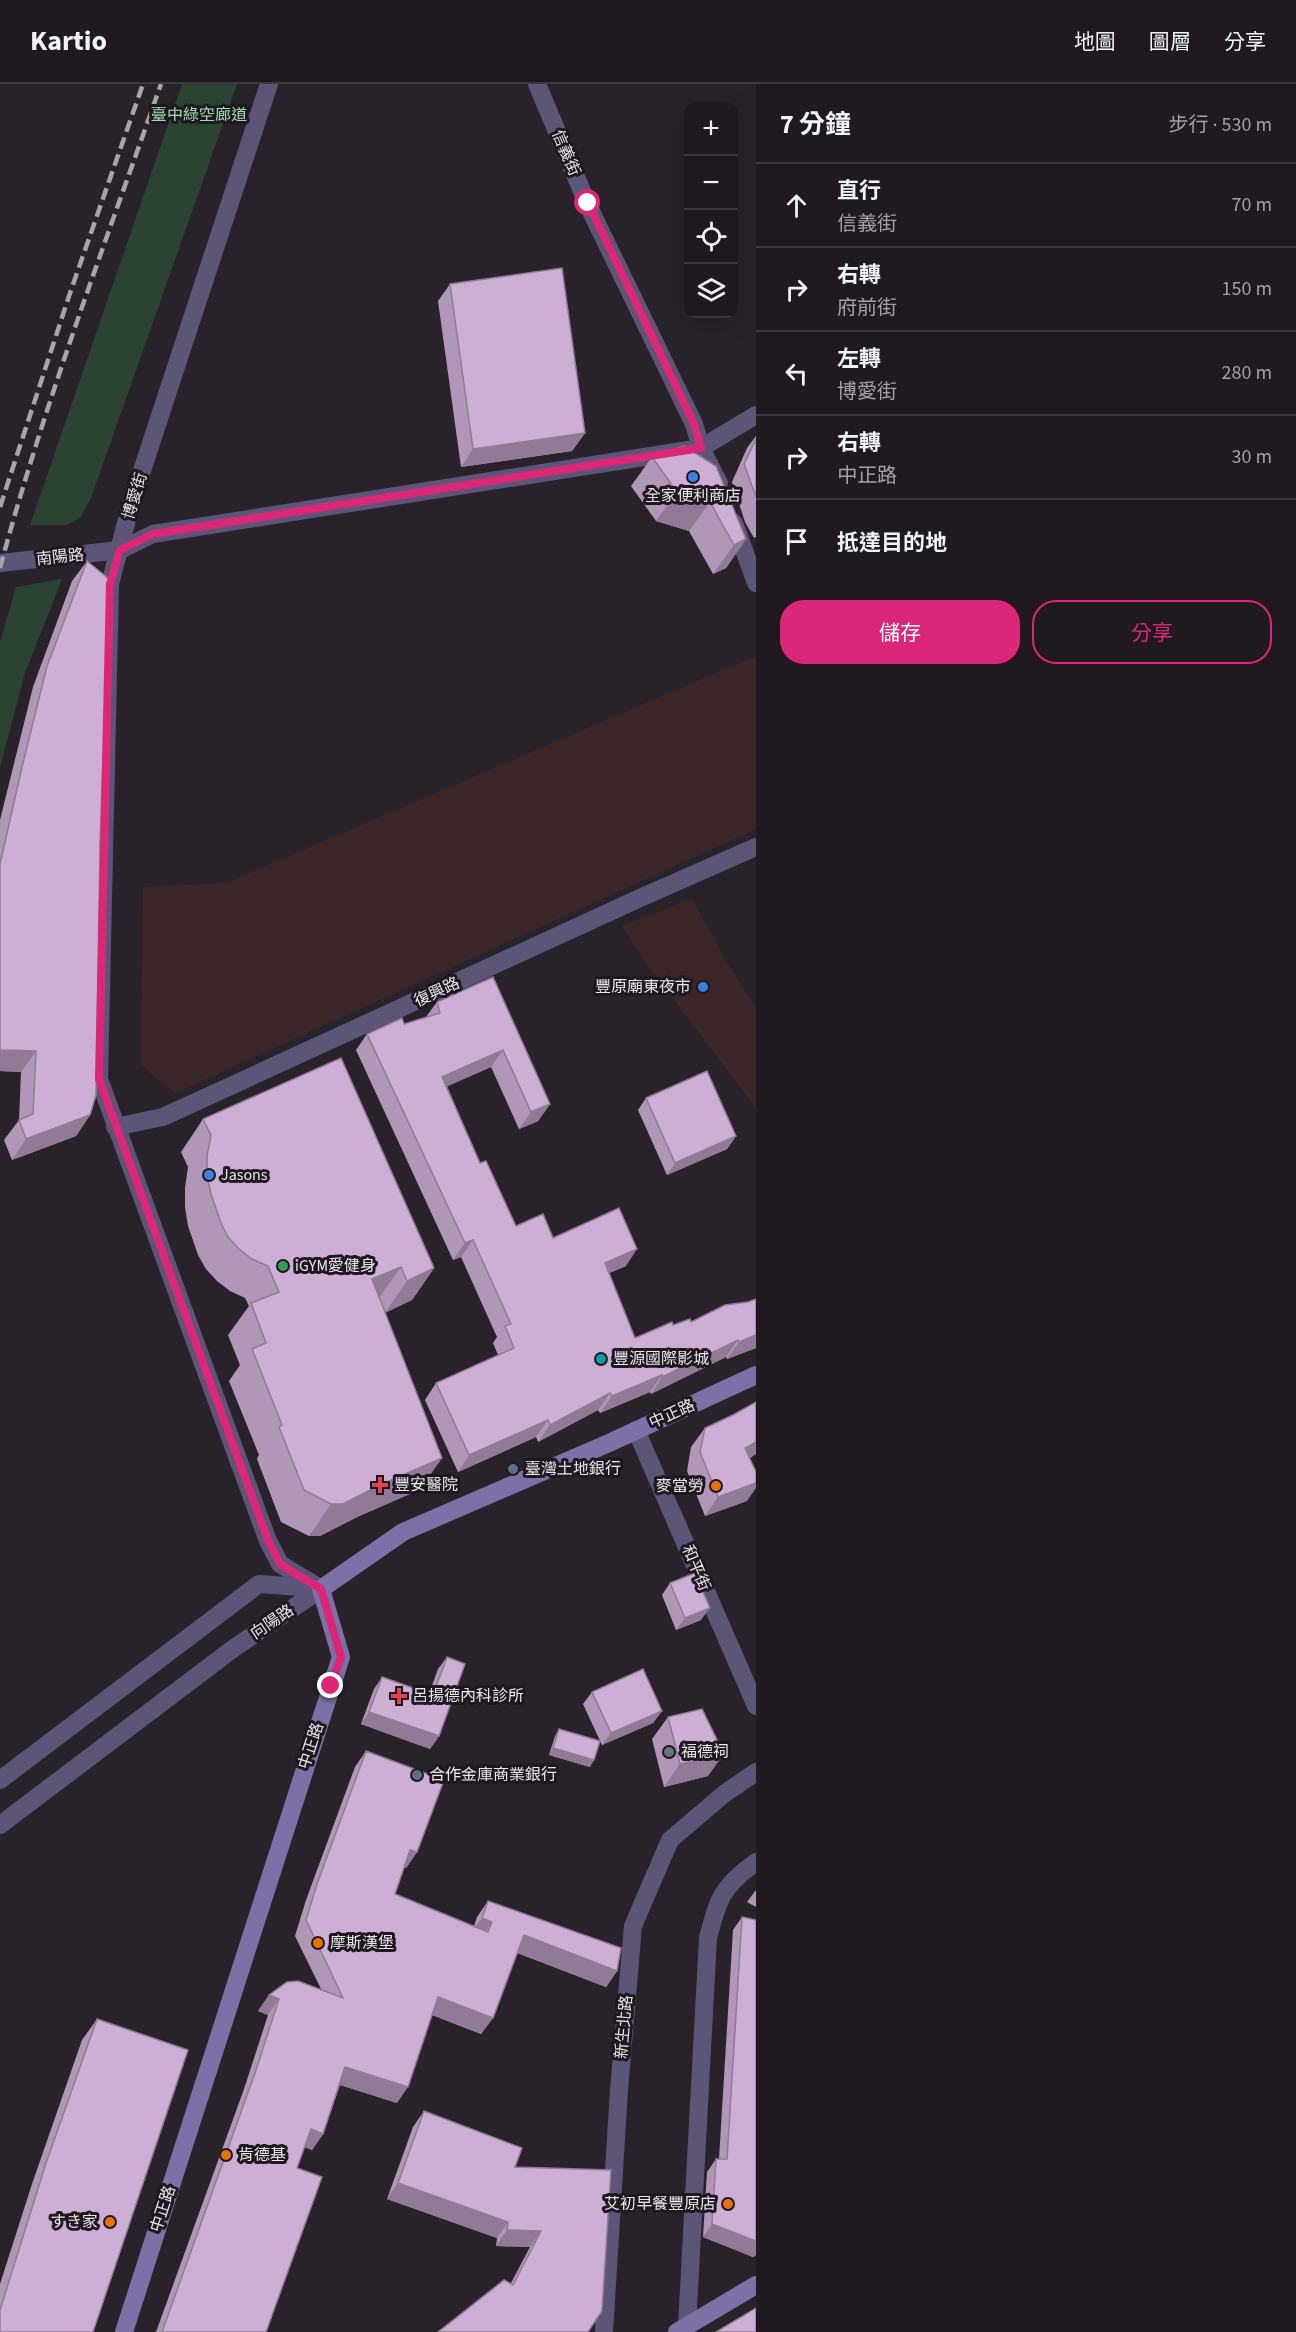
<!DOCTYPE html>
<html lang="zh-TW">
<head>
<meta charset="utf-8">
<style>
  :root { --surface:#201a20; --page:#2d272d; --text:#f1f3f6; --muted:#a2a1a5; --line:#3d383e; --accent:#db2777 }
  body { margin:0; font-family:"Source Sans 3","Noto Sans TC","Noto Sans JP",sans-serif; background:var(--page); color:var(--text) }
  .controls { position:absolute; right:18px; top:18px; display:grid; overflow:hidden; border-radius:12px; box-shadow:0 6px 24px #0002 }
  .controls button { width:54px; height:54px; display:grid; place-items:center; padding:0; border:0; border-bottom:2px solid var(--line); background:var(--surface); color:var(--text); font:30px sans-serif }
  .stop { position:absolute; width:18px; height:18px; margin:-14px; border:4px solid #db2777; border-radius:50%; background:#fff }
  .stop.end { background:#db2777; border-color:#fff; box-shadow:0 2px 6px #0008 }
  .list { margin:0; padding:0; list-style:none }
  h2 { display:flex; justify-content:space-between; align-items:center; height:78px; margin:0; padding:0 24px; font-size:26px }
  h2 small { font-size:20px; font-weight:400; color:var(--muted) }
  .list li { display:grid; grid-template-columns:39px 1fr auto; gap:18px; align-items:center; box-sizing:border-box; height:84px; padding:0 24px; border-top:2px solid var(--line) }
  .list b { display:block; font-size:22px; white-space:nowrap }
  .list p { margin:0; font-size:20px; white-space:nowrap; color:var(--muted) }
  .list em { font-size:20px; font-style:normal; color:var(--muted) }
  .actions { display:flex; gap:12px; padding:18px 24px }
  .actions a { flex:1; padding:14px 0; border:2px solid var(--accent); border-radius:24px; text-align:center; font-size:21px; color:var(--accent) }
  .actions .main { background:var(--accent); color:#fff }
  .icon { flex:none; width:33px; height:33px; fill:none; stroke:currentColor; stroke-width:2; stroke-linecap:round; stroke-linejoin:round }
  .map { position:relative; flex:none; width:756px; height:2248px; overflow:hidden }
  header { display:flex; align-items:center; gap:36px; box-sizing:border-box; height:84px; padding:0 30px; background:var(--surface); border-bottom:2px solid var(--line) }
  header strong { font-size:28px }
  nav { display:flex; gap:33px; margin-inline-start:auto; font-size:21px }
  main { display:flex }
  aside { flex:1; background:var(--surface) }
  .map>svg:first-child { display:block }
</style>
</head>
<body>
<header>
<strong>Kartio</strong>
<nav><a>地圖</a><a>圖層</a><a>分享</a></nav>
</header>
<main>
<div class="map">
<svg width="756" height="2248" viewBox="0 0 756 2248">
  <rect width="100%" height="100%" fill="#2a222b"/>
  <g fill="#3a2626">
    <polygon points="756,572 756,745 175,1009 141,981 143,803 226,799"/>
    <polygon points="692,815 729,882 756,924 756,1024 645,878 622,842"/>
  </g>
  <g fill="#2b4331">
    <polygon points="182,0 237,0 91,414 80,434 66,441 30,441"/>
    <polygon points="62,495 25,589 0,683 0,558 16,503"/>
  </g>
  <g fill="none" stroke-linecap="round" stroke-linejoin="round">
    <g stroke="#5d5578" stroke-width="18">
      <polyline points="269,0 131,420 110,500 99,995 268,1457 280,1480 321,1505"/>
      <polyline points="537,0 587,119 694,340 701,364 719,399"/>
      <polyline points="734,439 756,499"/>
      <polyline points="0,479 120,466 153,450 701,364 756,331"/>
      <polyline points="115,1043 163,1033 640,814 756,763"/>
      <polyline points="636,1346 756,1622"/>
      <polyline points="0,1696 259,1500 316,1504"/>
      <polyline points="0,1741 234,1564 321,1505"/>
      <path d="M687 2242 708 1854C718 1815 722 1802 756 1778"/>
      <polyline points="604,2248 619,2006 633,1842 670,1756 724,1710 756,1688"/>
    </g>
    <g stroke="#7c70a6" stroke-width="18">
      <polyline points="124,2248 341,1573 321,1505 403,1448 609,1359 756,1291"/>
      <polyline points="677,2248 756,2201"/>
    </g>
    <g stroke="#a9a3aa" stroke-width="4.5" stroke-dasharray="12 6" stroke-linecap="butt">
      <polyline points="0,423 70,209 143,0"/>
      <path d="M0 484C44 320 105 160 161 0"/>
    </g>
  </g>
  <g fill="#b096b7">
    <polygon points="450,200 585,349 572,367 461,383 438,217"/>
    <polygon points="756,352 756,453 754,454 745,438 732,398 747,364"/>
    <polygon points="684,362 746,455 726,484 713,490 689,447 656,437 631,402 652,373"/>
    <polygon points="87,477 90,1031 76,1052 12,1076 4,1056 19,1036 21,988 0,987 0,736 33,603 72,497"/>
    <polygon points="493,893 550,1020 538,1037 519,1045 491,983 447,1002 480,1079 516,1142 553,1154 626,1182 609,1189 635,1254 673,1241 691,1238 725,1221 756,1264 727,1275 726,1273 651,1310 650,1308 600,1329 598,1326 538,1358 536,1353 458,1388 425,1316 436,1299 498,1271 493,1259 497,1253 461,1173 453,1176 356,966 367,950 404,940 426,933 437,918"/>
    <polygon points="646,1014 736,1052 727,1065 667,1091 638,1026"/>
    <polygon points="203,1035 434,1184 412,1216 385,1228 442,1374 419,1406 357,1433 320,1452 309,1452 281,1438 257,1375 259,1371 229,1297 240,1281 228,1251 249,1222 245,1214 230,1207 217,1197 206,1185 198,1171 188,1142 185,1123 185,1104 188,1083 181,1068"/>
    <polygon points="756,1318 756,1370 750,1374 747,1417 705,1432 687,1387 691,1363 705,1344 733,1331"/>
    <polygon points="670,1499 701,1536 676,1546 662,1511"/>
    <polygon points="447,1573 439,1652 430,1665 361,1640 374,1605 382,1593 429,1610 438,1585"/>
    <polygon points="592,1608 662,1627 653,1639 602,1661 583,1620"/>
    <polygon points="668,1633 708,1692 664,1703 652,1655"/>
    <polygon points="559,1645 590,1683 549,1671 555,1652"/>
    <polygon points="366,1667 417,1768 406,1784 404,1784 395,1810 474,1842 477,1833 488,1817 617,1887 606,1903 517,1869 493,1934 481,1950 432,1931 397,2019 340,2001 323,2050 312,2066 304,2063 297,2084 266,2248 156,2248 244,2005 268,1931 258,1927 269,1911 321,1905 295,1852 306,1816 355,1683"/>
    <polygon points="756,1806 756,1823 747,1818"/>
    <polygon points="742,1833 756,1836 756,2171 753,2173 703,2153 707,2088 716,2075 719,2075 733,1846"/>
    <polygon points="97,1935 0,2248 0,2200 32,2100 82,1956"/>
    <polygon points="424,2027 515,2083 602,2227 438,2248 511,2199 530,2163 496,2162 497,2154 387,2115 413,2043"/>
  </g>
  <g fill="#907a95">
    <polygon points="585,349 572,367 461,383 473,365"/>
    <polygon points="677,408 710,418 689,447 656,437"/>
    <polygon points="746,455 726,484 713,490 734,461"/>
    <polygon points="0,966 36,967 21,988 0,987"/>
    <polygon points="503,966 491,983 430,1010 442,993"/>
    <polygon points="550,1020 538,1037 519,1045 531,1028"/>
    <polygon points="90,1031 76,1052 12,1076 26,1055"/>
    <polygon points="736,1052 727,1065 667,1091 675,1079"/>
    <polygon points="473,1156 461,1173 453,1176 465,1159"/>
    <polygon points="637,1165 626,1182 593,1196 605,1179"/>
    <polygon points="401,1183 378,1215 372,1195"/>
    <polygon points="434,1184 412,1216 385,1229 407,1197"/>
    <polygon points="756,1251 756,1264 727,1275 739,1258"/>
    <polygon points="738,1256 726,1273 651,1310 662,1293"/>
    <polygon points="662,1291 650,1308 600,1329 612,1312"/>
    <polygon points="610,1309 598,1326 538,1358 550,1341"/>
    <polygon points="548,1336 536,1353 458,1388 469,1371"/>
    <polygon points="756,1358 756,1370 732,1383 745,1364"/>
    <polygon points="442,1374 419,1406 357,1433 320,1452 309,1452 331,1420"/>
    <polygon points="756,1399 756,1404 747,1417 705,1432 718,1413"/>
    <polygon points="710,1524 701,1536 676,1546 685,1534"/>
    <polygon points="662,1627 653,1639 602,1661 611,1649"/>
    <polygon points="369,1628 439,1652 430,1665 361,1640"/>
    <polygon points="553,1664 594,1676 590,1683 549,1671"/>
    <polygon points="724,1670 708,1692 664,1703 680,1680"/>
    <polygon points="410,1766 417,1768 406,1784 399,1782"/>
    <polygon points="482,1834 492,1838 481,1854 470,1850"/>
    <polygon points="524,1851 617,1887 606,1903 513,1867"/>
    <polygon points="269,1911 279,1915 268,1931 258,1927"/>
    <polygon points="438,1913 493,1934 481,1950 427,1929"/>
    <polygon points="345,1983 408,2003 397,2019 334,1999"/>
    <polygon points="311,2045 323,2050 312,2066 299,2061"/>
    <polygon points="398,2099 508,2138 497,2154 387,2115"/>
    <polygon points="712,2140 756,2157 756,2171 753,2173 703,2153"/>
    <polygon points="507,2146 541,2147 530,2163 496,2162"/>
  </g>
  <g fill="#cdaed5" stroke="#907a95" stroke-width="1.5">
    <polygon points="562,184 585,349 473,365 450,200"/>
    <polygon points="756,355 756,413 744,380"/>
    <polygon points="684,362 716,382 746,455 734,461 710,418 677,408 652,373"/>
    <polygon points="87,477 109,495 100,761 96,1011 90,1031 26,1055 19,1036 33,1030 36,967 0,966 0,780 22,683 47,582"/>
    <polygon points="493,893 550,1020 531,1028 503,966 442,993 480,1079 486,1077 516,1142 543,1130 553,1154 619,1124 637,1165 605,1179 635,1254 672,1238 673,1241 690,1235 691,1238 725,1221 748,1218 756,1215 756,1251 739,1258 738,1256 662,1293 662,1291 612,1312 610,1309 550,1341 548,1336 469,1371 436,1299 514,1264 505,1242 511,1240 473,1156 465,1159 367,950 402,934 404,940 440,929 437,918"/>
    <polygon points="341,974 434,1184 407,1197 401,1183 372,1195 442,1374 380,1401 343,1420 331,1420 304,1406 279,1343 282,1341 252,1265 266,1259 251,1219 279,1208 268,1182 252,1175 239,1165 228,1153 221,1139 211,1110 207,1091 207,1072 211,1051 203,1035"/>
    <polygon points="707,987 736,1052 675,1079 646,1014"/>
    <polygon points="756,1318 756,1358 745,1364 756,1388 756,1399 718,1413 700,1368 705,1344 733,1331"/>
    <polygon points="695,1489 710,1524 685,1534 670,1499"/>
    <polygon points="447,1573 465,1580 439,1652 369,1628 382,1593 433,1611"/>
    <polygon points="643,1585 662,1627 611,1649 592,1608"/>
    <polygon points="702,1625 724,1670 680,1680 668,1633"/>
    <polygon points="559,1645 600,1657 594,1676 553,1664"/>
    <polygon points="366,1667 444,1696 417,1768 410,1766 395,1810 488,1848 492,1838 482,1834 488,1817 621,1864 617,1887 524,1851 493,1934 438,1913 408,2003 345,1983 323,2050 311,2045 297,2084 322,2093 266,2248 162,2248 255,1989 279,1915 269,1911 287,1898 298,1897 343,1914 306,1836 317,1800"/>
    <polygon points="742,1833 756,1836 756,2157 712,2140 716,2075 727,2075"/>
    <polygon points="97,1935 188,1966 93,2248 0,2248 0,2226 46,2079"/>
    <polygon points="424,2027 522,2064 515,2083 611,2086 602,2227 588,2248 438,2248 504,2196 513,2201 541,2147 507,2146 508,2138 398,2099"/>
    <polygon points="756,2224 756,2248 716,2248"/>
  </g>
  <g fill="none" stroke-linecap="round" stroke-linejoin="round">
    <polyline stroke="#db2777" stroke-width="8" points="331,1602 341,1573 321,1505 280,1480 268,1456 99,995 110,500 120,466 153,450 701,364 694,340 588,119"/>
  </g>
  <g fill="#3f7fe0" stroke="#201821" stroke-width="2">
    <circle cx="693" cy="393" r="6"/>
    <circle cx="703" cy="903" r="6"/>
    <circle cx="209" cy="1091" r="6"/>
  </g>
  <circle fill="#2e9e5b" stroke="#201821" stroke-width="2" cx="283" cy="1182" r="6"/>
  <circle fill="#0f9aa8" stroke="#201821" stroke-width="2" cx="601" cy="1275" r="6"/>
  <g fill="#5c6f8a" stroke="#201821" stroke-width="2">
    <circle cx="513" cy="1385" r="6"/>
    <circle cx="417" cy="1691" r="6"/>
  </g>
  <g fill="#e0444e" stroke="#201821" stroke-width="2">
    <path d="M377 1392h6v6h6v6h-6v6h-6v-6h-6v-6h6z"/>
    <path d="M396 1603h6v6h6v6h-6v6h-6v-6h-6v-6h6z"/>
  </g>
  <g fill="#e8710a" stroke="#201821" stroke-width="2">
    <circle cx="716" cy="1402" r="6"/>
    <circle cx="318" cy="1859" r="6"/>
    <circle cx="226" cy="2071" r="6"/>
    <circle cx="728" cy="2120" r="6"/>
    <circle cx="110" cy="2138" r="6"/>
  </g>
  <circle fill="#6b7280" stroke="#201821" stroke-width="2" cx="669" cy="1668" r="6"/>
  <g text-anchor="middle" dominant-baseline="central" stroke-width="6" stroke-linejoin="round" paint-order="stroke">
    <g font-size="16" fill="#9fdfae" stroke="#201821">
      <text x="199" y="31">臺中綠空廊道</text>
    </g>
    <g font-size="16" fill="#ebe5eb" stroke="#201821">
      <text transform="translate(566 69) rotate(67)">信義街</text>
      <text transform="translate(135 412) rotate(-73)">博愛街</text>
      <text transform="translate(60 473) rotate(-6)">南陽路</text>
      <text transform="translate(437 908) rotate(-25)">復興路</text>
      <text transform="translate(672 1330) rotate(-24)">中正路</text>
      <text transform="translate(696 1484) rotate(67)">和平街</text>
      <text transform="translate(272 1538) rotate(-34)">向陽路</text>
      <text transform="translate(311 1662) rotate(-72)">中正路</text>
      <text transform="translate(624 1943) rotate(-85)">新生北路</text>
      <text transform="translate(163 2125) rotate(-72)">中正路</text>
    </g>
    <g font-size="16" fill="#ebe5eb" stroke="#201821" text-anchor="start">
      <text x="693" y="412" text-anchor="middle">全家便利商店</text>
      <text x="691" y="903" text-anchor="end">豐原廟東夜市</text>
      <text x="221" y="1091">Jasons</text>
      <text x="295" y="1182">iGYM愛健身</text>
      <text x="613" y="1275">豐源國際影城</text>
      <text x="525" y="1385">臺灣土地銀行</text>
      <text x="394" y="1401">豐安醫院</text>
      <text x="704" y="1402" text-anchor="end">麥當勞</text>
      <text x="412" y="1612">呂揚德內科診所</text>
      <text x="681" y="1668">福德祠</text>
      <text x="429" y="1691">合作金庫商業銀行</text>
      <text x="330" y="1859">摩斯漢堡</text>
      <text x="238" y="2071">肯德基</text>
      <text x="716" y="2120" text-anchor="end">艾初早餐豐原店</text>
      <text x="98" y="2138" text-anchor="end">すき家</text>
    </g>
  </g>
</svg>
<div class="controls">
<button>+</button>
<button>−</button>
<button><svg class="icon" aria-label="locate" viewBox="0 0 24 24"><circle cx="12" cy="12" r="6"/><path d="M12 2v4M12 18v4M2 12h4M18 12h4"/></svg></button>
<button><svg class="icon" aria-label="layers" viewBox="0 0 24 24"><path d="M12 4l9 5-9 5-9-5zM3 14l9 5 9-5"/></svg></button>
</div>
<div class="stop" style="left:588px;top:119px"></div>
<div class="stop end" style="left:331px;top:1602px"></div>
</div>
<aside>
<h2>7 分鐘<small>步行 · 530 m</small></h2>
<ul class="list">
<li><svg class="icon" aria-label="ahead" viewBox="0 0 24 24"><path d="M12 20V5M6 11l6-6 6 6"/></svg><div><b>直行</b><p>信義街</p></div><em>70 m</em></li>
<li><svg class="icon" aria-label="right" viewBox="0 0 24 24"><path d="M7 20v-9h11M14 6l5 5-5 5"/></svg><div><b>右轉</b><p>府前街</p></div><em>150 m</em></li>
<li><svg class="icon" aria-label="left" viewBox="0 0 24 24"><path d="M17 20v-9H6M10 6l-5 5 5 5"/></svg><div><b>左轉</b><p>博愛街</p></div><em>280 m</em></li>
<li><svg class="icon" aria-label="right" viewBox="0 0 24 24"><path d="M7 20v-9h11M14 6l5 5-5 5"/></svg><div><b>右轉</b><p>中正路</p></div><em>30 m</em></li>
<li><svg class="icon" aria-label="arrive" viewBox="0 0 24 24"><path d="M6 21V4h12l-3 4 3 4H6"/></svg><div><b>抵達目的地</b></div></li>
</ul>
<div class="actions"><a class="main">儲存</a><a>分享</a></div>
</aside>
</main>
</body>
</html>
